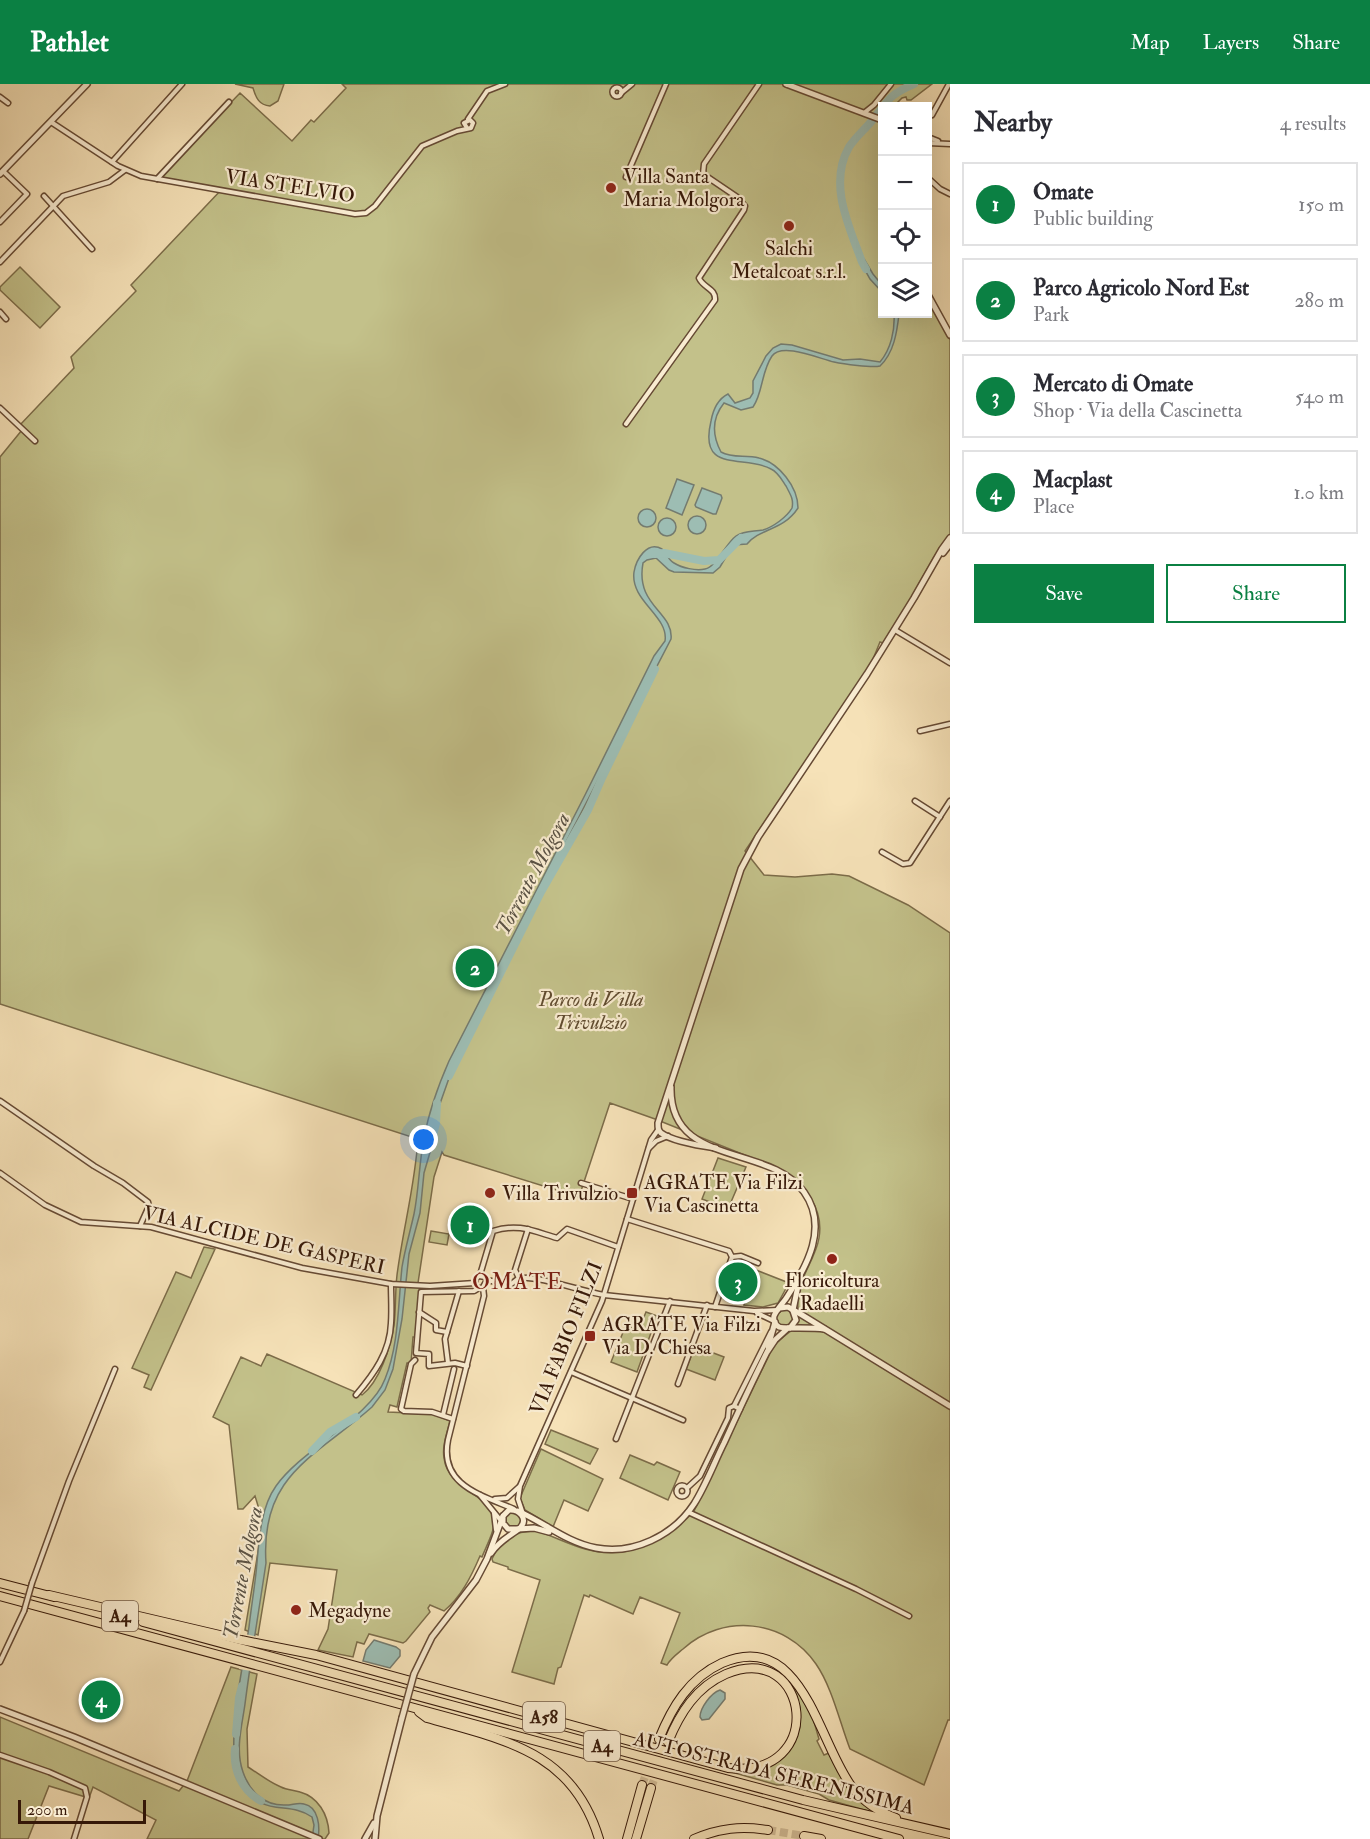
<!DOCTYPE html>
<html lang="en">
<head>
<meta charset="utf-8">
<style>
  :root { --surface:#fff; --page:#f2f2f3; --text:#2b2b33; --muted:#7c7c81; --line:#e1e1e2; --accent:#0b8043 }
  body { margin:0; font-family:"IM FELL Double Pica",serif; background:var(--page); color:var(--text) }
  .controls { position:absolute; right:18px; top:18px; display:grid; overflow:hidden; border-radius:0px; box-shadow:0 6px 24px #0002 }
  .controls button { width:54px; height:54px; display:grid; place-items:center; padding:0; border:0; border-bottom:2px solid var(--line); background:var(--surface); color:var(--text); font:30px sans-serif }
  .scale { position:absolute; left:18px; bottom:15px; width:128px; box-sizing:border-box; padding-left:6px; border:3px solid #361808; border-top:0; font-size:16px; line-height:21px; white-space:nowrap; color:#361808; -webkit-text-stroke:4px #f9ecd1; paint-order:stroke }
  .you { position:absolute; left:424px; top:1056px; width:21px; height:21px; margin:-15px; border:4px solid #fff; border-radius:50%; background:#1a73e8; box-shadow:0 0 0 9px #1a73e833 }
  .badge { display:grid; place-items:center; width:39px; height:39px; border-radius:50%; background:var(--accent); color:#fff; font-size:20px; font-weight:700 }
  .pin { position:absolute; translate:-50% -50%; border:3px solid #fff; box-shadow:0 2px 6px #0006 }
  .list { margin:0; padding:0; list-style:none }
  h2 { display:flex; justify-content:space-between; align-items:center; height:78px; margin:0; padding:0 24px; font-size:26px }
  h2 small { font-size:20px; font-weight:400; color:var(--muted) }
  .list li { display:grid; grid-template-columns:39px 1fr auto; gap:18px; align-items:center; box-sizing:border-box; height:84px; margin:0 12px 12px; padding:0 12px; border:2px solid var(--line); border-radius:0px }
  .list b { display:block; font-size:22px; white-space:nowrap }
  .list p { margin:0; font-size:20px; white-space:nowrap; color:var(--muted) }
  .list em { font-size:20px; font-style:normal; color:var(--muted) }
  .actions { display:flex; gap:12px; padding:18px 24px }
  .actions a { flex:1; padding:14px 0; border:2px solid var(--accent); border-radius:0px; text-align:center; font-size:21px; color:var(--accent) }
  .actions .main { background:var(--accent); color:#fff }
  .icon { flex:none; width:33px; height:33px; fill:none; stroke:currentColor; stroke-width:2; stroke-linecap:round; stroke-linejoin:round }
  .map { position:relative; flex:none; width:950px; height:1755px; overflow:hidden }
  header { display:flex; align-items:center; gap:36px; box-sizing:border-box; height:84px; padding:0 30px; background:var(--accent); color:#fff }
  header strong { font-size:28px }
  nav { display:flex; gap:33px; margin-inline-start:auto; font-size:21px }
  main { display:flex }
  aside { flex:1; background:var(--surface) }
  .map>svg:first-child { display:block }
</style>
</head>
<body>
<header>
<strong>Pathlet</strong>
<nav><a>Map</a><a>Layers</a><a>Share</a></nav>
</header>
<main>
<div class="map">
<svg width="950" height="1755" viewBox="0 0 950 1755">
  <rect width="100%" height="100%" fill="#f6e2b8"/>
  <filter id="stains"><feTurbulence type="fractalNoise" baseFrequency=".00333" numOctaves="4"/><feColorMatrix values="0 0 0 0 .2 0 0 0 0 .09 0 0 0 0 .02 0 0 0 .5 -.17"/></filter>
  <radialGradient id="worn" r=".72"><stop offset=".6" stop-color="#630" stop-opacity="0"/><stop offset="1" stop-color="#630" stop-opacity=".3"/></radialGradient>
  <g fill="#c3c18a" stroke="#7c6c49" stroke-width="1.5">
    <path d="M235 0H284L278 17 270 22C259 21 256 14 253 4Z"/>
    <path d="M342 0H932L911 16H907L906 13 902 14 894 22H882V33L879 37 882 39V230H928V215L950 256V451L934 473 904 526 883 559 880 558 871 580 745 767 764 791 795 793 832 790 849 792 908 821 950 849V1636H948L924 1701 850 1665C840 1639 832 1603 816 1580 785 1535 723 1529 683 1565 677 1570 671 1574 667 1581L661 1579 680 1529 640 1513 633 1530 590 1511 589 1513 584 1511 561 1583 558 1584 554 1600 512 1588 540 1496 508 1485V1483L493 1478 492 1475C500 1456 516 1446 537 1447 553 1452 568 1460 585 1465 630 1477 663 1457 694 1427 720 1374 745 1320 771 1267 776 1255 789 1251 796 1241 801 1232 796 1219 798 1209 802 1190 816 1173 819 1154 824 1125 805 1100 782 1086L655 1035 610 1019 579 1113 444 1071 442 1068 434 1093 418 1199 421 1200 417 1253H413L411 1279H407L397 1323 390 1321 388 1328 434 1330 450 1337C447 1349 442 1362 444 1374 448 1409 498 1410 494 1442 492 1452 486 1463 482 1473L480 1472C471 1493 461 1513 444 1527L430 1521 428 1524 430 1528 406 1557 403 1559 369 1550 364 1560 357 1558 353 1573 318 1566 328 1545 337 1486 270 1479 258 1551 245 1546 263 1438 255 1412 243 1425H238L229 1341 213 1333 241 1273 261 1282 267 1270 362 1311C380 1297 390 1264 394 1241 396 1225 395 1208 397 1191 403 1145 415 1101 418 1055L0 920V373L22 346 19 342 74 284 71 273 136 207 131 201 222 105 163 94 162 90 240 9 292 57 311 36 314 38 346 4Z"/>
    <polygon points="20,183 60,223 40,244 0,206 0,203"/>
    <polygon points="718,1074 746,1083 728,1125 702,1115"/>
    <polygon points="431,1147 449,1150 447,1161 429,1158"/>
    <polygon points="204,1163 215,1165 151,1306 144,1303 149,1291 132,1284 176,1188 191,1194"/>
    <polygon points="756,1186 789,1199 778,1219 763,1223 744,1221"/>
    <circle cx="785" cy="1234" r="9"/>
    <polygon points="646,1228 657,1232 637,1288 611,1278 626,1241 639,1245"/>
    <polygon points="695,1262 724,1273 715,1296 686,1285"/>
    <polygon points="551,1346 598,1365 590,1380 545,1360"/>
    <polygon points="541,1365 603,1395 588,1427 564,1416 553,1443 525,1426 520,1414"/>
    <polygon points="630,1371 654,1381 657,1378 680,1388 668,1416 620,1394"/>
    <circle cx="513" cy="1436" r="8"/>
    <path d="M231 1583 257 1590 247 1645 248 1683C259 1690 269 1698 281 1703 287 1706 294 1706 300 1708 318 1713 328 1730 329 1749L325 1755H147L156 1736 93 1703 89 1714 49 1702 28 1755H0V1633L179 1707 187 1697Z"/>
    <polygon points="794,1601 812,1631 819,1655 817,1657 824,1671 829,1669 834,1680 879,1730 829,1716 819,1710 787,1701 777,1701 714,1683 747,1686 784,1672 793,1659 798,1648 800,1636 800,1624 791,1603"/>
  </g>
  <g fill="#9dbdb3" stroke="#747b6f" stroke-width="1.5">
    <polygon points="864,175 873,190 882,201 882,208 870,195 860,177"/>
    <path d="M894 230H899C897 248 894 269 880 282 872 284 843 280 834 278 820 275 782 258 772 272 761 288 763 309 753 323L741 326 724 319C712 334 712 351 721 368 733 375 746 370 759 374 779 379 798 403 798 424 783 447 760 444 747 460L733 461 720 483 713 489 674 488 669 486 656 474 647 476 643 479C635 522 674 528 671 555L536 816 454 980 436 1031 433 1058 424 1089 420 1129 409 1170 402 1235 393 1285 385 1306 372 1323C316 1373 260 1390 266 1479 259 1526 251 1573 245 1620 242 1642 235 1665 243 1688 250 1708 264 1722 286 1721 292 1721 299 1718 304 1720 319 1723 320 1743 318 1755H312L314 1741 312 1733C289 1716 261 1735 242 1699 237 1691 234 1678 234 1669 232 1629 243 1582 249 1543 251 1525 254 1507 256 1489 259 1461 259 1426 276 1402 302 1365 371 1333 385 1295 399 1261 398 1220 402 1183 405 1165 410 1148 414 1130 419 1105 419 1079 424 1054 429 1027 438 1002 449 977L585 711 654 572 665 557C669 532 630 517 634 488 636 476 647 456 662 465 667 469 668 476 674 479 682 484 696 487 705 485 716 483 726 459 736 452 745 446 754 448 763 446 773 443 787 433 792 424 794 415 790 410 786 402 782 396 778 388 771 385 745 370 698 391 711 337 713 326 718 315 728 310L735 319 750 314 753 309V297L766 272 773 264 781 260 792 261 843 276 860 275 880 278C891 265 895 246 894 230Z"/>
    <polygon points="677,395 694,401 682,431 666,424"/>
    <polygon points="702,404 721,411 722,414 716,430 713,430 696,423 695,421"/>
    <circle cx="647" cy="434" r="9"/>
    <circle cx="697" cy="441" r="9"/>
    <circle cx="667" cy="443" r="9"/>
    <polygon points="374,1556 396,1563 400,1566 400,1572 390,1584 363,1577 366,1566"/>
    <path d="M720 1606 725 1609V1615L709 1635 702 1636 700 1633C700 1624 711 1609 720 1606Z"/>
  </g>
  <polygon fill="#f6e2b8" points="245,1550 258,1553 251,1587 239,1585"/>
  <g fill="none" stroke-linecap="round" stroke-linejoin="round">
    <g stroke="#9dbdb3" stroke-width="8">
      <path d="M866 185 862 178C849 142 828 100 849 63 855 54 863 47 870 39 888 18 886 12 914 0"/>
      <polyline points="655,470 664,469 704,477 719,476 741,454"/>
      <polyline points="449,992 541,808 588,726 602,694 655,585"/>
      <polyline points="430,1063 436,1039 437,1019"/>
      <polyline points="312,1367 330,1348 356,1333"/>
      <polyline points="236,1650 239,1614 242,1602"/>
      <path d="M235 1665C233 1686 242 1707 261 1717"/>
    </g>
    <g stroke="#d0ba95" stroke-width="8" stroke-dasharray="8 4" stroke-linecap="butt">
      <polyline points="642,1701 659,1655"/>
      <polyline points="651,1704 668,1658"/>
      <polyline points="768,1746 804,1752"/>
    </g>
    <defs>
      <g id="minor">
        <circle cx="617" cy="8" r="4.5"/>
        <polyline points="621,9 632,0"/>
        <polyline points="0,13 8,19"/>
        <polyline points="864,29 874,21 891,0"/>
        <polyline points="932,31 949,0"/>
        <polyline points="468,35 487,7 505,0"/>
        <polyline points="51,38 118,82 141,92 355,130 366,129 375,122 422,62 457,47 471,44 473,39 470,36 464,39 467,44"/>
        <polyline points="928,53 938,57"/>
        <polyline points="928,59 950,60"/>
        <polyline points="112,78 182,0"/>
        <polyline points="626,93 666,0"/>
        <polyline points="928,94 940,105 950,110"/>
        <polyline points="157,95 229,18"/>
        <polyline points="44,112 92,165"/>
        <polyline points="0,138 27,110 3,87"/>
        <polyline points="0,178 63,112 109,98 125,86"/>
        <polyline points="0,228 6,235"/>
        <polyline points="0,324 35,357"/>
        <path d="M626 340 715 216C716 204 703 204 699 194L744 126 745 122 737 113 703 90 704 80 759 0"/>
        <polyline points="895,546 950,579"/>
        <polyline points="920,647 950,640"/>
        <polyline points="915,717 940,733"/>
        <polyline points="882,768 903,780 910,779 950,717"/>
        <polyline points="0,1017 94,1082 123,1099 148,1118 149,1122 140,1142"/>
        <polyline points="649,1064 656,1057 668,1052"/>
        <polyline points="0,1089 45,1121 81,1138 151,1143 302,1184 391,1200 430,1202 475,1199"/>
        <polyline points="581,1099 633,1115"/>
        <polyline points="627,1135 729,1167 732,1173 715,1223"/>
        <polyline points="732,1173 741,1172 758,1179"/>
        <path d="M480 1191 493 1147C518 1139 533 1147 557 1154L567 1145 618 1163"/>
        <path d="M519 1194C541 1192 580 1207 604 1211L754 1227 778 1226"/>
        <polyline points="519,1194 515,1186 528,1145"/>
        <polyline points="487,1196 510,1201 519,1194"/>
        <path d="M475 1199 476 1194 479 1192 485 1193 487 1196 483 1203 484 1212 448 1356C439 1401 481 1411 514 1425"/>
        <polyline points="419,1228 436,1239 436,1246 447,1248"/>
        <polyline points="757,1229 774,1237"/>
        <polyline points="415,1276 411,1280 401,1325 404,1327 432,1328 453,1335"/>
        <polyline points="448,1279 445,1255 459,1207"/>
        <polyline points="467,1282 455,1279 429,1282 429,1270 416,1269 421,1208 474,1207 479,1204"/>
        <polyline points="571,1288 683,1336"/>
        <polyline points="678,1300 707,1221"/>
        <path d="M356 1311C374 1290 390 1268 391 1239 392 1226 391 1213 391 1200"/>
        <polyline points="740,1325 734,1322 771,1248"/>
        <polyline points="443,1331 454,1285"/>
        <polyline points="616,1355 670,1217"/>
        <circle cx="682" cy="1407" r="5.5"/>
        <polyline points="687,1404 700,1392 728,1334 729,1324 734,1322"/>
        <polyline points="480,1411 502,1438"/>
        <polyline points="495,1415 507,1414 519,1403"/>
        <polyline points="688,1428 856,1505 909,1532"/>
        <polyline points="494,1429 496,1446"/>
        <polyline points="523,1430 518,1415 520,1402 602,1217 651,1056 658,1046"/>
        <polyline points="32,1499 69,1397 115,1285"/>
        <polyline points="0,1578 24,1527"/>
        <polyline points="0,1671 49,1688 85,1704 87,1713 74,1755"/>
      </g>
      <g id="tertiary">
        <polyline points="786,0 882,36"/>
        <polyline points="0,90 87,0"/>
        <polyline points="928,211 950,251"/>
        <polyline points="943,469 950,460"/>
        <path d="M671 1003C669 1084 769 1059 804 1108 829 1143 807 1182 787 1213 784 1218 776 1226 774 1232 773 1236 775 1241 779 1243 783 1245 814 1243 824 1245"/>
        <path d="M716 1064C702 1062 672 1057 661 1049 658 1046 658 1044 658 1039L741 785 758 753 867 590 914 514 942 465 950 454"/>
        <polyline points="780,1224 788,1223 802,1231 950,1322"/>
        <polyline points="793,1226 799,1197"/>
        <polyline points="790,1244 796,1236 793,1227"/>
        <polyline points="768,1263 775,1238"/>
        <path d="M518 1427C545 1439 566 1458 596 1464 633 1471 673 1452 694 1420 706 1401 714 1379 724 1359 738 1328 752 1298 767 1268L775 1256 788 1244"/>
        <polyline points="518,1445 534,1444 549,1448"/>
        <path d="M491 1469C500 1456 509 1453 520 1444 529 1435 519 1425 509 1426L503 1432V1439L508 1445H517"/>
        <polyline points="414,1590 432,1553 476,1496 487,1475 503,1432"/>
        <polyline points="0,1625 74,1653 319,1755"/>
        <polyline points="365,1755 374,1739"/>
        <polyline points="375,1755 377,1732 402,1634"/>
      </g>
      <g id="motorway">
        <polyline points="0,1499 54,1513"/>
        <path d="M49 1511 241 1556 316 1571 728 1684C828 1696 811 1555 726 1590 696 1603 680 1629 668 1658"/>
        <polyline points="0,1512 899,1755"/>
        <polyline points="143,1538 803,1716 950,1750"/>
        <path d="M419 1628 427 1634C504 1656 573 1667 599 1755"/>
        <path d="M659 1655C672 1623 689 1594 722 1579 803 1544 818 1659 852 1703 863 1717 879 1728 896 1734"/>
        <polyline points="804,1752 821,1755"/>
        <polyline points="627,1755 642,1701"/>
        <polyline points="636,1755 651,1704"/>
        <path d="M694 1755C719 1744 741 1742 768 1746"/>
      </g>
    </defs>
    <use href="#minor" stroke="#664a34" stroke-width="7"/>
    <use href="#tertiary" stroke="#664a34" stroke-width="8"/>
    <use href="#motorway" stroke="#361808" stroke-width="10"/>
    <use href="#minor" stroke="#f9ecd1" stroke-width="4"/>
    <use href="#tertiary" stroke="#f9ecd1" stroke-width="5"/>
    <use href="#motorway" stroke="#f6e2b8" stroke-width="8"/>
    <defs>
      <polyline id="minor-bridge" points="24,1527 32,1499"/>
      <polyline id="tertiary-bridge" points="402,1634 414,1590"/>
    </defs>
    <use href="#minor-bridge" stroke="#664a34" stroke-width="7" stroke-linecap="butt"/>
    <use href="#tertiary-bridge" stroke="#664a34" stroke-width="8" stroke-linecap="butt"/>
    <use href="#minor-bridge" stroke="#f9ecd1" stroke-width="4"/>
    <use href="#tertiary-bridge" stroke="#f9ecd1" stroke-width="5"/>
  </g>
  <g fill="#8f2418" stroke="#f9ecd1" stroke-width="2">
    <circle cx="611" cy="104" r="6"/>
    <circle cx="789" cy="142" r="6"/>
    <circle cx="490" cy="1109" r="6"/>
    <rect x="626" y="1103" width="12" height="12" rx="3"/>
    <circle cx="832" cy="1175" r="6"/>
    <rect x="584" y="1246" width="12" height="12" rx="3"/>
    <circle cx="296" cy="1526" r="6"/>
  </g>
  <g text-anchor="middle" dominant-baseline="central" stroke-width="4.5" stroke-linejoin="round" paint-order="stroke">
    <g fill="#f9ecd1" stroke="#705844" stroke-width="1.5">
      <rect x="102" y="1517" width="36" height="30" rx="4.5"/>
      <rect x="523" y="1618" width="42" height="30" rx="4.5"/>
      <rect x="584" y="1647" width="36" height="30" rx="4.5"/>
    </g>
    <g font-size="18" font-weight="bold" fill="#361808">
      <text x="120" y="1532">A4</text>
      <text x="544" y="1633">A58</text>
      <text x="602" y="1662">A4</text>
    </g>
    <g font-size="20" fill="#361808" stroke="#f9ecd1" text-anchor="start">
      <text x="623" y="92">Villa Santa<tspan x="623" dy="23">Maria Molgora</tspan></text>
      <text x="789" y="164" text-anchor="middle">Salchi<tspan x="789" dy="23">Metalcoat s.r.l.</tspan></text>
      <text x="644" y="1098">AGRATE Via Filzi<tspan x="644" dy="23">Via Cascinetta</tspan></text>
      <text x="502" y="1109">Villa Trivulzio</text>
      <text x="832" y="1196" text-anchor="middle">Floricoltura<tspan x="832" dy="23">Radaelli</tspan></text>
      <text x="602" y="1240">AGRATE Via Filzi<tspan x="602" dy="23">Via D. Chiesa</tspan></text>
      <text x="308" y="1526">Megadyne</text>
    </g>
    <g font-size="20" fill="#361808" stroke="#f9ecd1">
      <text transform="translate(290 102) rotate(9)">VIA STELVIO</text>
      <text transform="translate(264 1156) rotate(13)">VIA ALCIDE DE GASPERI</text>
      <text transform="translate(566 1254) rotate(-68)">VIA FABIO FILZI</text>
      <text transform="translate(774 1689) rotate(14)">AUTOSTRADA SERENISSIMA</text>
    </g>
    <g font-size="20" font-style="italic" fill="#604b2f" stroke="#f9ecd1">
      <text x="591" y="915">Parco di Villa<tspan x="591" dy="23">Trivulzio</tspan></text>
    </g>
    <g font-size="21" font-style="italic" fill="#5a5244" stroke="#f9ecd1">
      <text transform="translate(533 790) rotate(-62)">Torrente Molgora</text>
      <text transform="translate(243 1489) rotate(-79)">Torrente Molgora</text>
    </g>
    <g font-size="22" letter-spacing="1.5" fill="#7a1f14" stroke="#f9ecd1">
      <text x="518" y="1198">OMATE</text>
    </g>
  </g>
  <rect width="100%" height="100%" filter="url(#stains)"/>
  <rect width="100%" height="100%" fill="url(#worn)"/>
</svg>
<div class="controls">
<button>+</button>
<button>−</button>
<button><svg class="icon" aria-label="locate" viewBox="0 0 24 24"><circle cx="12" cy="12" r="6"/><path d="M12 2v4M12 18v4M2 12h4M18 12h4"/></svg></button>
<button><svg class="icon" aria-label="layers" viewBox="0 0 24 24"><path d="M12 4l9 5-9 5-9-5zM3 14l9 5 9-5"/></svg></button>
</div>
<div class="scale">200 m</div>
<div class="you"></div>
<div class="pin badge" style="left:470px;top:1141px">1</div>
<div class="pin badge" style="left:475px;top:884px">2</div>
<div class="pin badge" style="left:738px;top:1198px">3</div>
<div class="pin badge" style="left:101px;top:1616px">4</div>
</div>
<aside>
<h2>Nearby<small>4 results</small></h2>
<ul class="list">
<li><span class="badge">1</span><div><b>Omate</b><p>Public building</p></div><em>150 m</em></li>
<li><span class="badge">2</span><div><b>Parco Agricolo Nord Est</b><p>Park</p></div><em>280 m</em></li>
<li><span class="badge">3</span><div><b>Mercato di Omate</b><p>Shop · Via della Cascinetta</p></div><em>540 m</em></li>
<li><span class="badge">4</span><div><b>Macplast</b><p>Place</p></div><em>1.0 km</em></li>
</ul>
<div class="actions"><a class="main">Save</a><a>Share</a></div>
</aside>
</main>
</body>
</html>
